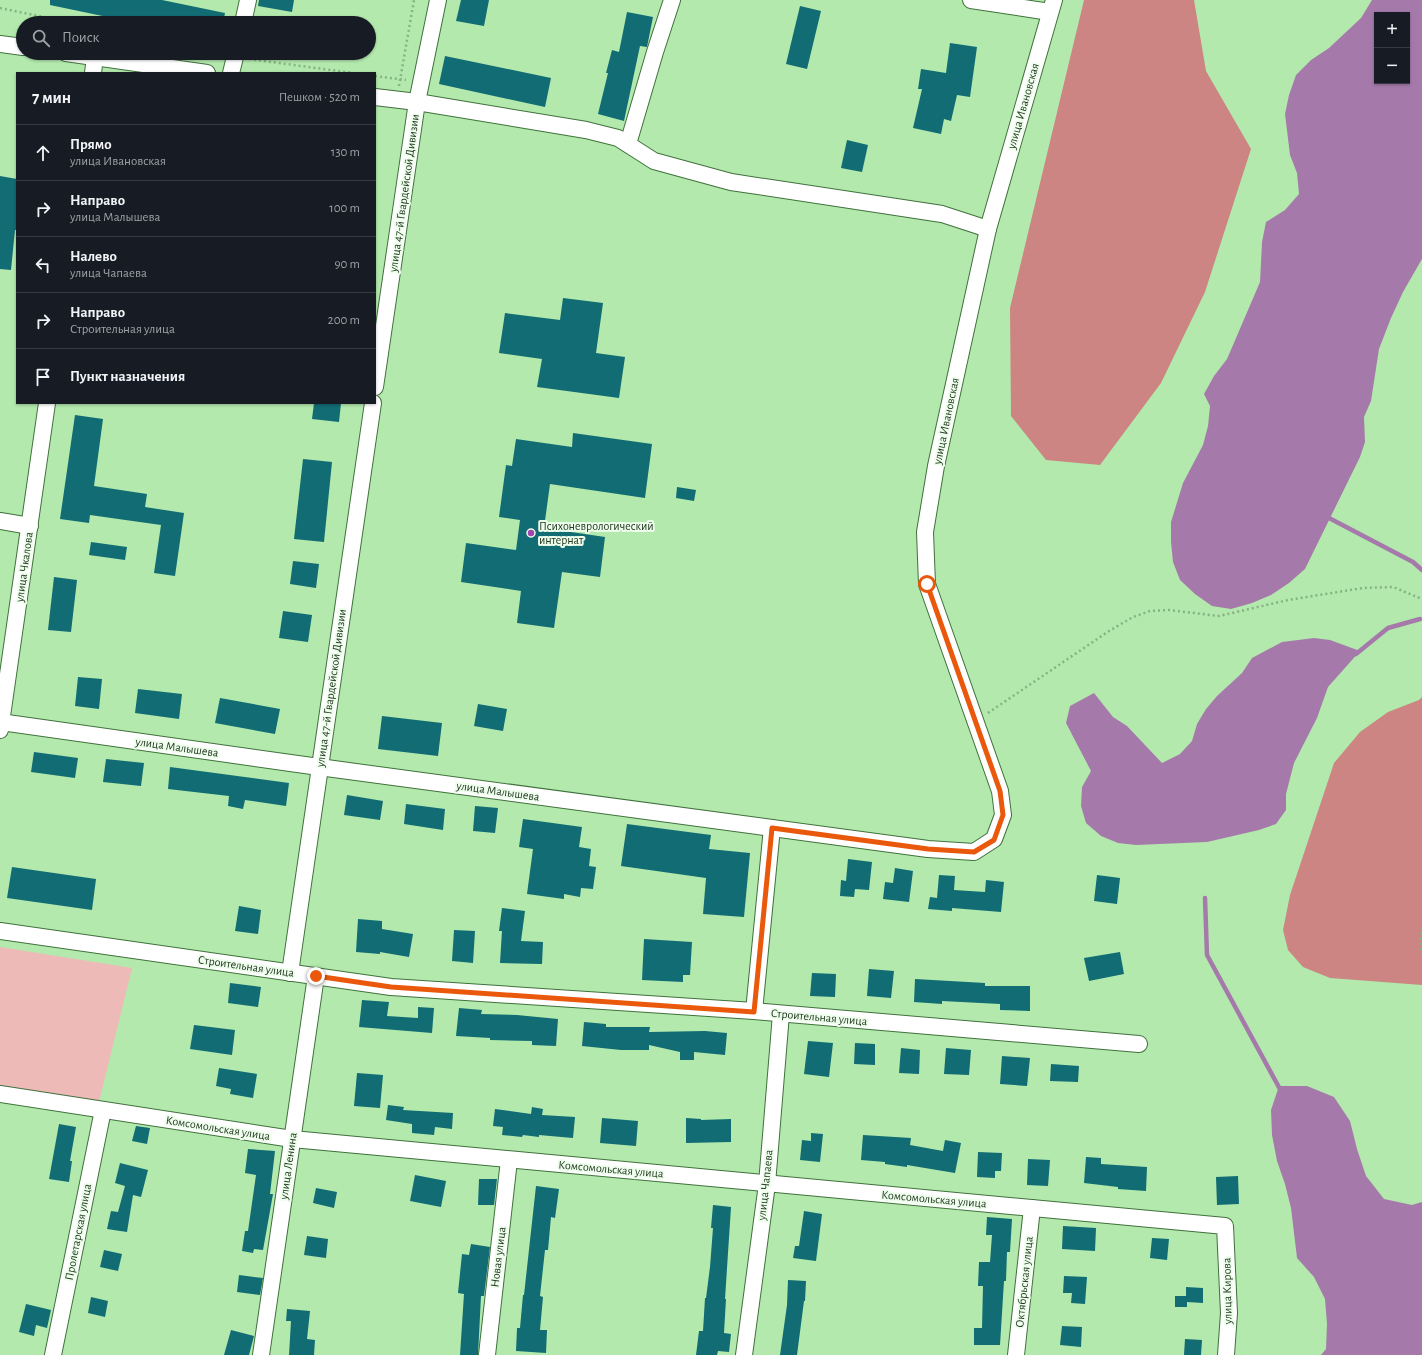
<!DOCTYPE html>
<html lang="ru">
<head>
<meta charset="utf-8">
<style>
  :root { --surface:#171b24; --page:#20242c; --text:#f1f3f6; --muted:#9ea1a6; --line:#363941 }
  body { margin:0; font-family:"Alegreya Sans",sans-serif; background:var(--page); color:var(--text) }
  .controls { position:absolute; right:12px; top:12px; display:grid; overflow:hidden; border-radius:0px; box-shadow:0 1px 3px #0004 }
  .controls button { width:36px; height:36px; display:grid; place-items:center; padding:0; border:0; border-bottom:1px solid var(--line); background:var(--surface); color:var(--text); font:20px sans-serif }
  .stop { position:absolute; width:12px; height:12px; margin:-9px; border:3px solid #ea580c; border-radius:50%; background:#fff }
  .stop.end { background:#ea580c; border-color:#fff; box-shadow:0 1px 4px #0008 }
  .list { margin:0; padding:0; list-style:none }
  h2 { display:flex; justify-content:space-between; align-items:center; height:52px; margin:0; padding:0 16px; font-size:17px }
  h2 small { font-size:13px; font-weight:400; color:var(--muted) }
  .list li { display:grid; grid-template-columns:26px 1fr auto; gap:12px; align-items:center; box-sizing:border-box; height:56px; padding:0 16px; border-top:1px solid var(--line) }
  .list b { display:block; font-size:15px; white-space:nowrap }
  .list p { margin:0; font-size:13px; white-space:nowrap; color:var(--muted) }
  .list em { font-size:13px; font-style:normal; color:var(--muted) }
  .icon { flex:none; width:22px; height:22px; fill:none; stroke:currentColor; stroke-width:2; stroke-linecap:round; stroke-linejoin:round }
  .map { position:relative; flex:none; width:1422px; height:1355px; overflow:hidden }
  .search { position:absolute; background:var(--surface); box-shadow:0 1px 3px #0004; left:16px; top:16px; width:360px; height:44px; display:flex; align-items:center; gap:10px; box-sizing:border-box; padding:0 14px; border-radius:22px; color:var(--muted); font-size:15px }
  .panel { position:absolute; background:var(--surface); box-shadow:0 1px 3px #0004; left:16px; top:72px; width:360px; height:332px; border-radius:0px }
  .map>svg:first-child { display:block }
</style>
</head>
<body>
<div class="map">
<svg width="1422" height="1355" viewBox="0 0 1422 1355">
  <rect width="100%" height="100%" fill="#b3e9ad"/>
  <polygon fill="#eebab7" points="0,947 132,968 99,1102 0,1087"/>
  <g fill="#cc8582">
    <polygon points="1084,0 1194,0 1206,71 1251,149 1205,292 1161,383 1100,465 1046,460 1011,416 1010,308"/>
    <polygon points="1422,697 1422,985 1330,978 1303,967 1288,950 1283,930 1290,895 1334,763 1360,732 1388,712 1419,700"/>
  </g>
  <g fill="#a57aab" fill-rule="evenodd">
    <path d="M1372 0H1422V259L1403 292 1391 318 1379 349 1371 401 1364 417 1365 442 1360 457 1305 569 1289 583 1271 595 1252 603 1231 609 1212 606 1195 594 1180 580 1173 562 1171 542V522L1183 483 1203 445 1208 426 1210 406 1204 394 1214 376 1227 359 1260 282 1262 242 1266 222 1285 210 1299 194 1297 173 1290 155 1285 114 1289 95 1296 75 1311 60 1329 48 1361 18ZM1377 15H1407V81H1377Z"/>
    <polygon points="1314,638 1330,640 1360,651 1328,687 1317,718 1294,763 1286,794 1286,810 1276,824 1259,830 1207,842 1136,845 1118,843 1101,836 1086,823 1081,806 1082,787 1091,771 1066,723 1070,706 1094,693 1113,717 1127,726 1162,763 1180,754 1192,741 1197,724 1206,709 1217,696 1242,673 1252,658 1282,642"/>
    <polygon points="1279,1086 1307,1086 1334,1097 1350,1121 1357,1149 1366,1176 1384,1199 1412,1205 1422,1202 1422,1355 1321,1355 1326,1349 1327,1324 1325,1299 1314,1277 1297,1258 1291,1208 1285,1184 1277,1161 1272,1135 1271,1110"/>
  </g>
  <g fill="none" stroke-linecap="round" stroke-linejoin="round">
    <g stroke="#a57aab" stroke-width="4.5">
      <polyline points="1329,518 1413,562 1422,570"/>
      <polyline points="1356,654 1388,628 1420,619"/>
      <polyline points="1205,898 1207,955 1281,1091"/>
    </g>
  </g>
  <g fill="#116c73">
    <polygon points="50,0 162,0 225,13 223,23 136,23 50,5"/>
    <polygon points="259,0 294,0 292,12 258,6"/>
    <polygon points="461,0 489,0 484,26 456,21"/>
    <polygon points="800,6 821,11 807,69 786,64"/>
    <polygon points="627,12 653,17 647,47 640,46 624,121 598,114 608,73 606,73 612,50 619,52"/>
    <polygon points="950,43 977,47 970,97 957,95 951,121 944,119 941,134 913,128 922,89 918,89 921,69 946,73"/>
    <polygon points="445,56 551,78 545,107 439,84"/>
    <polygon points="847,140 868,145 862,172 841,168"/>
    <polygon points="0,176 17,179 17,230 15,230 11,270 0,269"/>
    <polygon points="563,298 603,303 596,353 625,357 619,398 537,387 542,359 499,353 505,313 560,320"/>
    <polygon points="314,403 341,403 339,422 312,419"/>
    <polygon points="75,415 103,419 94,486 147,494 145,507 184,513 175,576 154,573 161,525 90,515 89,523 60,519"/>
    <polygon points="573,433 652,444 645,498 550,484 544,528 605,537 600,577 562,572 554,628 517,623 521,591 461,582 466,543 516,550 520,520 499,517 506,465 512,466 516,439 572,447"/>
    <polygon points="303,459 332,462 324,542 294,539"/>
    <polygon points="677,487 696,490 694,501 676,498"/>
    <polygon points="91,542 127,547 125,560 89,555"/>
    <polygon points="293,561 319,564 316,588 290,584"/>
    <polygon points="54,577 77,580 71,632 48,630"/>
    <polygon points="283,611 312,615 308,642 279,638"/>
    <polygon points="78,677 102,679 99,709 75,706"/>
    <polygon points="138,689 182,694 179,719 135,713"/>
    <polygon points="220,698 280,709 275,734 215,723"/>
    <polygon points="478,704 507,709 503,731 474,726"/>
    <polygon points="382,716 442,723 438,756 378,749"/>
    <polygon points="34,752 78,758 75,778 31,772"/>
    <polygon points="106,759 144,763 141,786 103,782"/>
    <polygon points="170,767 289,783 286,806 245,800 243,809 228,806 229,796 168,789"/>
    <polygon points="347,795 383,801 380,820 344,815"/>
    <polygon points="406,804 445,809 443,830 404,824"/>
    <polygon points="475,806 498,808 495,833 473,831"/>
    <polygon points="523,819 582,827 579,847 591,849 589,866 596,867 593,889 581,888 580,897 564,894 564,899 527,894 533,849 519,847"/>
    <polygon points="627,824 711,835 709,849 750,853 744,917 703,914 706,878 621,866"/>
    <polygon points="848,859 872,862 869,890 855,889 854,897 840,896 841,880 846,881"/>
    <polygon points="12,867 96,879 92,910 7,898"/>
    <polygon points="895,868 913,871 909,902 883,899 885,882 893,883"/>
    <polygon points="939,875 955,876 954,890 985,892 986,880 1004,882 1001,912 952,908 952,911 928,909 930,897 937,898"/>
    <polygon points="1097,875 1120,878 1117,904 1094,901"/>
    <polygon points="239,906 261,910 258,934 235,931"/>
    <polygon points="502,908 525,911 521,941 543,942 542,964 500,963 502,931 499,931"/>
    <polygon points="358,919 382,921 382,929 413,934 409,957 380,952 380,954 356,952"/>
    <polygon points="454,930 475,931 473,963 452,961"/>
    <polygon points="644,939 692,942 690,975 683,975 683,982 642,980"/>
    <polygon points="1120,952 1124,974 1089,981 1084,958"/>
    <polygon points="869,969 894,971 891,998 867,996"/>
    <polygon points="812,973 836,974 835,997 810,996"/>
    <polygon points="915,979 985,983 985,986 1030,986 1030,1011 1000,1010 1000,1004 942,1001 942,1004 914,1002"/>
    <polygon points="230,983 261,987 258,1007 228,1003"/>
    <polygon points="362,1000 389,1002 387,1016 418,1018 418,1007 434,1008 432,1033 359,1027"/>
    <polygon points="459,1008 482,1010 481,1014 517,1015 558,1019 556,1046 532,1045 532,1041 490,1040 490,1038 456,1036"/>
    <polygon points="584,1022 606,1024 606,1027 650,1027 649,1032 705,1031 727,1033 725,1055 694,1052 694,1060 680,1060 680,1052 649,1045 649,1050 621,1050 582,1046"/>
    <polygon points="194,1025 235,1030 232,1055 190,1049"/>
    <polygon points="808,1041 833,1043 829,1077 804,1074"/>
    <polygon points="855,1043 875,1044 875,1065 854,1064"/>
    <polygon points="901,1048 920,1050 919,1074 899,1073"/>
    <polygon points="946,1048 971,1050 969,1075 944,1074"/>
    <polygon points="1002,1056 1030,1058 1027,1086 1000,1084"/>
    <polygon points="1051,1064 1079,1066 1078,1082 1050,1081"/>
    <polygon points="219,1068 257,1074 253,1098 230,1094 231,1089 216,1086"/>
    <polygon points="357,1073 383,1075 380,1108 354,1106"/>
    <polygon points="388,1105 404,1107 403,1110 453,1113 452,1129 435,1127 434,1135 412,1133 412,1124 386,1120"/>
    <polygon points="532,1107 543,1109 542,1115 575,1117 573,1138 539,1135 539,1137 523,1135 522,1137 502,1135 503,1127 493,1126 495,1109 531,1114"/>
    <polygon points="602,1118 638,1121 636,1146 600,1143"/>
    <polygon points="686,1118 701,1119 701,1120 731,1119 731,1142 686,1143"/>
    <polygon points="59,1124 76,1127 70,1161 72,1161 69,1182 49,1179"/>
    <polygon points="136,1126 150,1128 147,1144 132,1141"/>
    <polygon points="811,1133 823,1134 820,1162 800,1160 802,1140 811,1141"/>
    <polygon points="863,1135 911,1138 910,1145 943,1151 945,1140 961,1143 955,1173 907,1165 907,1167 885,1164 885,1162 861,1160"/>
    <polygon points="248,1149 275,1151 270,1194 273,1194 263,1250 254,1249 253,1253 242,1251 245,1231 248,1231 256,1175 245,1173"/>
    <polygon points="978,1152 1002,1153 1001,1171 995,1171 995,1178 977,1177"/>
    <polygon points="1086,1157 1101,1158 1101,1164 1147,1167 1146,1191 1118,1189 1118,1187 1084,1183"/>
    <polygon points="1028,1159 1050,1160 1048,1186 1027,1185"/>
    <polygon points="120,1163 148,1170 141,1197 133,1195 127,1232 107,1229 111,1211 118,1212 125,1186 115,1183"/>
    <polygon points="415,1175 446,1181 441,1207 410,1201"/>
    <polygon points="1238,1176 1239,1204 1217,1205 1216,1177"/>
    <polygon points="479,1179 497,1179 494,1205 478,1205"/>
    <polygon points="536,1186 559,1189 555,1218 551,1217 548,1250 545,1250 540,1296 543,1297 540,1330 547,1330 546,1353 516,1351 517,1328 520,1328 523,1295 524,1295"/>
    <polygon points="316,1188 337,1192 334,1208 313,1203"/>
    <polygon points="713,1205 731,1207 725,1299 726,1299 724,1333 731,1334 729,1352 718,1351 717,1355 696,1355 699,1331 703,1331 705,1298 706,1298 710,1267 713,1228 711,1228"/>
    <polygon points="804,1211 822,1214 816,1261 793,1258 795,1246 799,1246"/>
    <polygon points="987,1217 1012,1219 1010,1252 1007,1252 1006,1281 1004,1281 1000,1345 974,1345 974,1328 982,1328 983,1286 978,1286 979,1262 990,1262 992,1235 986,1235"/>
    <polygon points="1063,1226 1096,1228 1095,1251 1062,1249"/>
    <polygon points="307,1236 328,1239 326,1258 304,1255"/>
    <polygon points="1152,1238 1169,1239 1167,1260 1150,1258"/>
    <polygon points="471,1244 490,1247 484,1296 481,1296 478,1355 460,1355 464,1294 458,1293 462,1254 469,1255"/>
    <polygon points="104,1250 122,1254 118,1271 100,1267"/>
    <polygon points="239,1275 263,1278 260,1295 237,1292"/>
    <polygon points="1064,1276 1087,1277 1085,1304 1071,1303 1072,1293 1063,1293"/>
    <polygon points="788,1280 806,1281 805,1301 804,1301 797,1355 780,1355 787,1305"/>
    <polygon points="1186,1287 1203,1288 1203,1303 1187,1302 1187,1307 1175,1307 1175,1296 1186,1296"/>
    <polygon points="91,1297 108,1301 105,1317 88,1313"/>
    <polygon points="26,1304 51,1310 47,1328 36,1325 34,1336 19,1332"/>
    <polygon points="287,1309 310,1311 307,1339 315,1340 314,1355 289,1355 291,1321 286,1321"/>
    <polygon points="1062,1326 1082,1327 1081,1347 1060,1345"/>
    <polygon points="231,1330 254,1336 249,1355 224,1355"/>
    <polygon points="1185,1339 1202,1340 1201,1355 1184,1355"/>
  </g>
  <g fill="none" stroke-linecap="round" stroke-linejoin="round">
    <defs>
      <g id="minor">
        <polyline points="971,0 1050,12"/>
        <polyline points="243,23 248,0"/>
        <polyline points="0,44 23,47"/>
        <polyline points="66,53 207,73"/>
        <polyline points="93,73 95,57"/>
        <polyline points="231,73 236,53"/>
        <polyline points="375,97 417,102 586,130 618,138 654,161 731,182 942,214 988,229"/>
        <polyline points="628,144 655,52 672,0"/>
        <polyline points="375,387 417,102 438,0"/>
        <polyline points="0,521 30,526"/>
        <polyline points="0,722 319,767 928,849 974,852 994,839 1003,815 1000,791 927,584 925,532 936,466 988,229 1054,0"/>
        <polyline points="0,730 47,403"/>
        <polyline points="0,931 391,987 754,1011 1139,1044"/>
        <polyline points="290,973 373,403"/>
        <polyline points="754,1011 772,828"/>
        <polyline points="0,1094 292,1139 1225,1226 1229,1313 1226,1355"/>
        <polyline points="53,1355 103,1110"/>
        <polyline points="261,1355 316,976"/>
        <polyline points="487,1355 509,1160"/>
        <polyline points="744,1355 767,1184 781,1014"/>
        <polyline points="1016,1355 1032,1208"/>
      </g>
    </defs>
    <use href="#minor" stroke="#40713c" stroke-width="18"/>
    <g stroke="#86b282" stroke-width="2.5" stroke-dasharray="2 3" stroke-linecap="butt">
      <polyline points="0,8 73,23"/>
      <polyline points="249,59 353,73"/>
      <polyline points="375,76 406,80"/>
      <polyline points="399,86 414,0"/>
      <polyline points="988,713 1109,631 1133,617 1150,611 1169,610 1219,616 1288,600 1363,588 1393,587 1422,599"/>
      <polyline points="1422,928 1420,939 1422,954"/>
    </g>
    <use href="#minor" stroke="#fff" stroke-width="16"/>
  </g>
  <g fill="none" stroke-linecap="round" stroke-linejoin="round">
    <polyline stroke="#ea580c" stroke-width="5" points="316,976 391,987 754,1012 772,828 928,849 974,852 994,840 1003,815 1000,791 927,584"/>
  </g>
  <circle fill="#a144ae" stroke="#eefeec" stroke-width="1.5" cx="531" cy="533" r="4"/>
  <g text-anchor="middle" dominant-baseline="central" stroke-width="4" stroke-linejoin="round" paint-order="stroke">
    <g font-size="12" fill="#243922" stroke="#eefeec">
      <text transform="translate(1023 106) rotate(-74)">улица Ивановская</text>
      <text transform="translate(404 193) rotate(-82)">улица 47-й Гвардейской Дивизии</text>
      <text transform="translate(946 421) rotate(-78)">улица Ивановская</text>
      <text transform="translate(24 567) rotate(-82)">улица Чкалова</text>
      <text transform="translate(331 688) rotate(-82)">улица 47-й Гвардейской Дивизии</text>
      <text transform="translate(177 747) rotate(8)">улица Малышева</text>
      <text transform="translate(498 791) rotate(8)">улица Малышева</text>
      <text transform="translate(246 966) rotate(8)">Строительная улица</text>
      <text transform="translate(819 1017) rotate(5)">Строительная улица</text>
      <text transform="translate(218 1128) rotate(9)">Комсомольская улица</text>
      <text transform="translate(288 1166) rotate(-82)">улица Ленина</text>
      <text transform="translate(611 1169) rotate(5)">Комсомольская улица</text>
      <text transform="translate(765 1185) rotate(-84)">улица Чапаева</text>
      <text transform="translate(934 1199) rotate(5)">Комсомольская улица</text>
      <text transform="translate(78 1232) rotate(-79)">Пролетарская улица</text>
      <text transform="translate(498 1257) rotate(-83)">Новая улица</text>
      <text transform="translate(1024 1282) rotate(-84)">Октябрьская улица</text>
      <text transform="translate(1227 1291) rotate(-91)">улица Кирова</text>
    </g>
    <g font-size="12" fill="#243922" stroke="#eefeec" text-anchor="start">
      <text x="539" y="526">Психоневрологический<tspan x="539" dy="14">интернат</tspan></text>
    </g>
  </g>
</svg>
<div class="controls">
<button>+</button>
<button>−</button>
</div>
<div class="stop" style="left:927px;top:584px"></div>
<div class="stop end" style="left:316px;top:976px"></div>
<div class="search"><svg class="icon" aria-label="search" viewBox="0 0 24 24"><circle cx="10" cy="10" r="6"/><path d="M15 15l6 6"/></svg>Поиск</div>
<section class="panel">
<h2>7 мин<small>Пешком · 520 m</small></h2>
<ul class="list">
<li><svg class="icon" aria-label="ahead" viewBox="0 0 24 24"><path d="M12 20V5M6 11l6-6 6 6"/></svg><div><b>Прямо</b><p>улица Ивановская</p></div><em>130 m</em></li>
<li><svg class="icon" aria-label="right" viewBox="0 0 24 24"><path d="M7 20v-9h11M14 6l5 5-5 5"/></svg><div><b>Направо</b><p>улица Малышева</p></div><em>100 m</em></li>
<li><svg class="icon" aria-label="left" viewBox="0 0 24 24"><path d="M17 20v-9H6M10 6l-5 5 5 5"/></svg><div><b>Налево</b><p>улица Чапаева</p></div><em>90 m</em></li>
<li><svg class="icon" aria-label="right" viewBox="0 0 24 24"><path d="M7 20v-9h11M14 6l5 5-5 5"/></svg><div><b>Направо</b><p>Строительная улица</p></div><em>200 m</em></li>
<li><svg class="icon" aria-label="arrive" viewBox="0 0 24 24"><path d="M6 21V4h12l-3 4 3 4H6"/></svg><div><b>Пункт назначения</b></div></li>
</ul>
</section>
</div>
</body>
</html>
